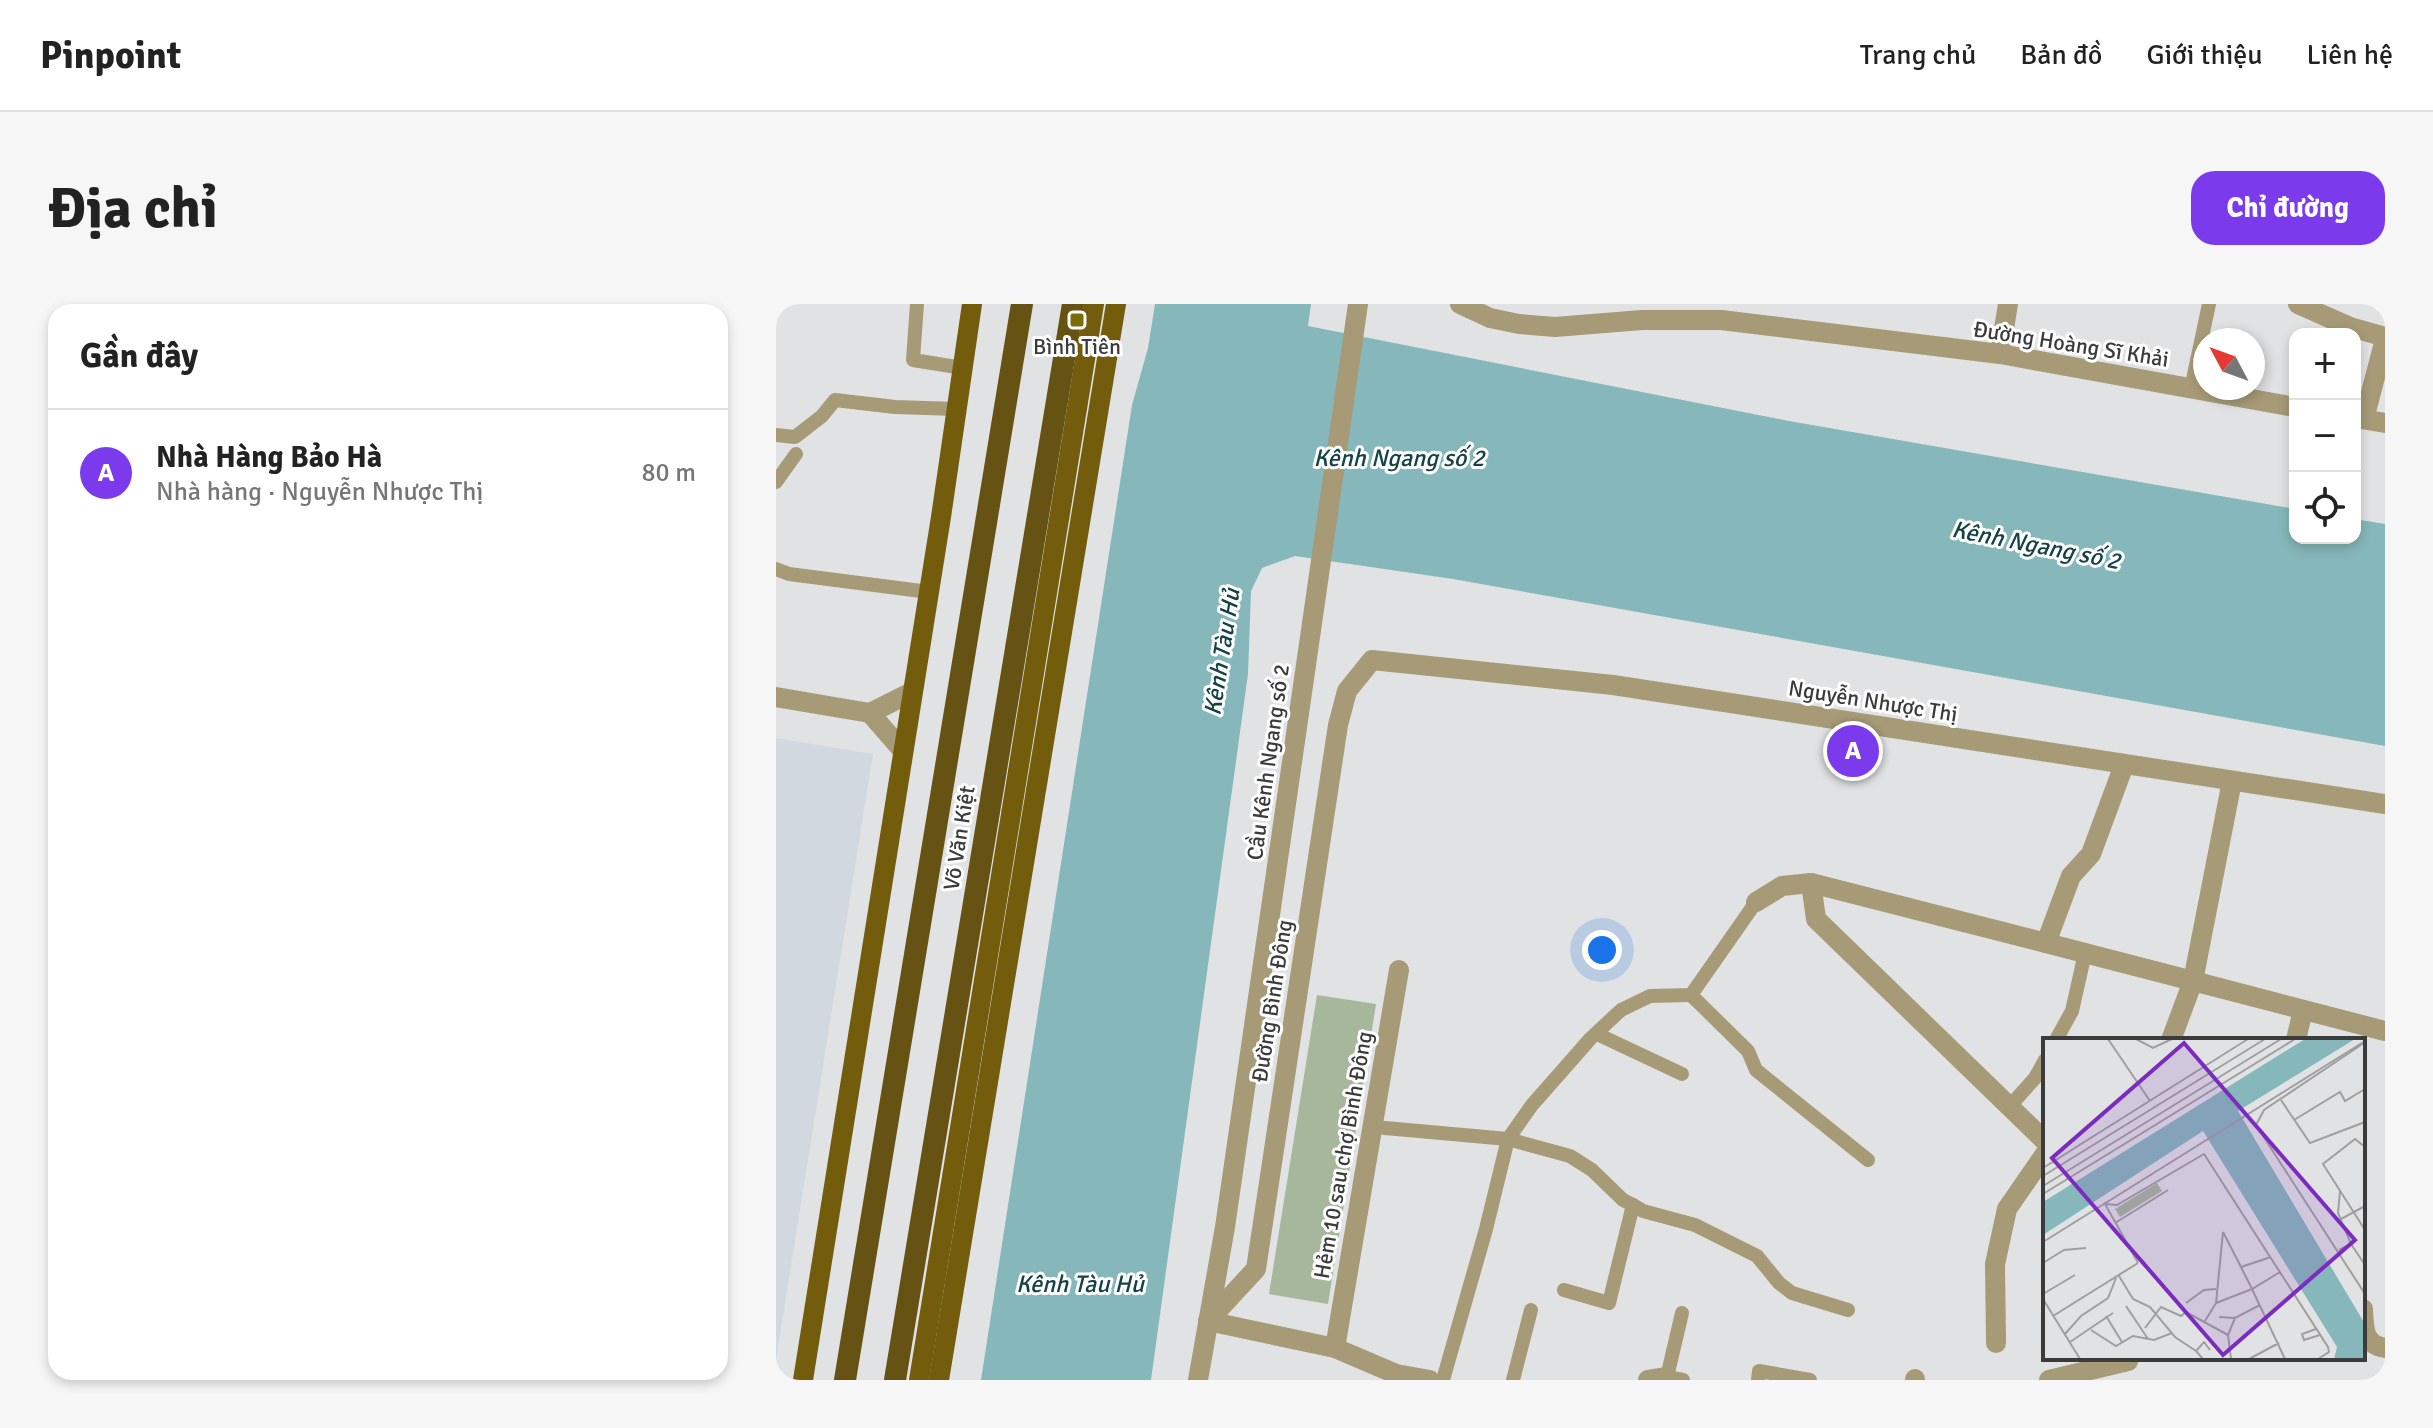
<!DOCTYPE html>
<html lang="vi">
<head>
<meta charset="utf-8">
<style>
  :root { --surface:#fff; --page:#f6f6f6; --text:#222; --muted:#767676; --line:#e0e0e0; --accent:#7c3aed }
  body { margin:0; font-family:Signika,sans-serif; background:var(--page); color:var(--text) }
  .controls { position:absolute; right:24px; top:24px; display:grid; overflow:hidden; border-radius:16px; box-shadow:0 4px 12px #0003 }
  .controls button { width:72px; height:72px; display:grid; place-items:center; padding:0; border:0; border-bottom:2px solid var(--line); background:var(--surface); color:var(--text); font:40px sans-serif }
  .compass { position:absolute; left:1417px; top:24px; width:72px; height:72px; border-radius:50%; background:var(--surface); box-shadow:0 4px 12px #0003; rotate:311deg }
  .you { position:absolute; left:826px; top:646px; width:28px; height:28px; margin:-20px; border:6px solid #fff; border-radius:50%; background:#1a73e8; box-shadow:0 0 0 12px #1a73e833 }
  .badge { display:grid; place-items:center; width:52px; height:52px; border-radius:50%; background:var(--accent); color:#fff; font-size:26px; font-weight:700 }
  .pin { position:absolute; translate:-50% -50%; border:4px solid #fff; box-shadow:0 2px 8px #0006 }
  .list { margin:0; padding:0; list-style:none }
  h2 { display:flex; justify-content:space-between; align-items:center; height:104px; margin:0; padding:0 32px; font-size:34px }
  h2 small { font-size:26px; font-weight:400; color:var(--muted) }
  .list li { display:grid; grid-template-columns:52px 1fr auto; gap:24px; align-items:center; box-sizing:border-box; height:128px; padding:0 32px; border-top:2px solid var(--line) }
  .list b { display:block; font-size:30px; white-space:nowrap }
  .list p { margin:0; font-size:26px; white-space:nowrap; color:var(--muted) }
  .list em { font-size:26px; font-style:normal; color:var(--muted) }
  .icon { flex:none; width:44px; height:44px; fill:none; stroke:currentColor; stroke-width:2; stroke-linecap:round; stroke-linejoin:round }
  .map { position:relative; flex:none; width:1609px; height:1076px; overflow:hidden; border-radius:24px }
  header { display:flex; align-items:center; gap:48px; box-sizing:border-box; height:112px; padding:0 40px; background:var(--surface); border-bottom:2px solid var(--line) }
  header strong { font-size:38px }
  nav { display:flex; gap:44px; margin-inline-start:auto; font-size:28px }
  .intro { display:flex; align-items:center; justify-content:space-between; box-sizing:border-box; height:192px; padding:0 48px }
  h1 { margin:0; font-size:56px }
  .button { padding:20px 36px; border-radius:24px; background:var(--accent); color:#fff; font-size:28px; font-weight:700 }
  main { display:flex; gap:48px; padding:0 48px }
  aside { flex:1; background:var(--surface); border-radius:24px; box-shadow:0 4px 12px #0003 }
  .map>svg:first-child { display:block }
</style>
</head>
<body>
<header>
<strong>Pinpoint</strong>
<nav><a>Trang chủ</a><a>Bản đồ</a><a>Giới thiệu</a><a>Liên hệ</a></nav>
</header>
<div class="intro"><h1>Địa chỉ</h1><a class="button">Chỉ đường</a></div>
<main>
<aside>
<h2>Gần đây<small></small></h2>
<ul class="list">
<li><span class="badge">A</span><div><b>Nhà Hàng Bảo Hà</b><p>Nhà hàng · Nguyễn Nhược Thị</p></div><em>80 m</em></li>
</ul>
</aside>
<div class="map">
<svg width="1609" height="1076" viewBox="0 0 1609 1076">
  <rect width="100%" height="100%" fill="#e1e2e3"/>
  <polygon fill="#d2d8df" points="0,434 97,450 0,1055"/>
  <polygon fill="#a6b79b" points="541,691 600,700 552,1000 493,990"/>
  <polygon fill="#86b7ba" points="379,0 535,0 532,22 1013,117 1519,205 1519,234 1579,234 1579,215 1609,220 1609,442 677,275 519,252 486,264 475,287 472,370 375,1076 205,1076 356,101 372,44"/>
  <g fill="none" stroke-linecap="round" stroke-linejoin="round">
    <g stroke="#a69a77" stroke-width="14">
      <polyline points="141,0 137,56 187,64"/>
      <polyline points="1415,85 1433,0"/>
      <polyline points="0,131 19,133 46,112 59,96 119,103 180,105"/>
      <polyline points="0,178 20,150"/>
      <polyline points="0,265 13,270 153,288"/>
      <polyline points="915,691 972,747 980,766 1092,856"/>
      <polyline points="821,730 906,770"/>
      <polyline points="1280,736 1296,707 1309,649"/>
      <polyline points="1234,802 1259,774 1269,756"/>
      <polyline points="598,823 732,835 794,852 816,866 847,896 857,901 867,907 919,921 981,952 1003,979 1016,989 1072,1006"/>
      <polyline points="788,986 833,999 857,901"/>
      <polyline points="906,1009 891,1073 907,1076"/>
      <polyline points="667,1076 710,925 732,835 756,801 815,734 845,706 874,692 915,691 980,598"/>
      <polyline points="737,1076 755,1006"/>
      <polyline points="982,1076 983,1067 1034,1076"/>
    </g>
    <g stroke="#a69a77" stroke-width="20">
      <polyline points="1522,0 1574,23 1609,33"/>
      <polyline points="1224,50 1232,0"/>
      <polyline points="1588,115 1609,35"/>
      <polyline points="0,393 94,409 136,388"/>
      <polyline points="94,409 127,447"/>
      <polyline points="1035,579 1040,615 1269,837"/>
      <polyline points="980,598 1006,582 1035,579 1270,639 1295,572 1315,550 1348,461"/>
      <polyline points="1270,639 1417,677 1456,477"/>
      <polyline points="1395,736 1417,677 1609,727"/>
      <polyline points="1520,736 1527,706"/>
      <path d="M1587 1005C1588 1024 1587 1040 1609 1044"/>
      <polyline points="432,1017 559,1044 620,1070 654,1076"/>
      <polyline points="1220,1039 1219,960 1231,905 1269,850"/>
      <polyline points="559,1044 623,666"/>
      <polyline points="872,1076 891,1073"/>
      <polyline points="1139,1076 1139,1075"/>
      <polyline points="1273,1076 1352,1057 1353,1054"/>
    </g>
    <g stroke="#a69a77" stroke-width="20">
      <polyline points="684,0 714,14 743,20 779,23 866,16 945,16 1224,50 1519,103"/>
      <polyline points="1579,114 1609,119"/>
      <polyline points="432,1017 480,965 562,421 571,387 596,356 837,381 1609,500"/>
      <polyline points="422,1076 449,923 582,0"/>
    </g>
    <g stroke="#735d0d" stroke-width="20">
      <polyline points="27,1076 165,213 196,0"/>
      <polyline points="143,1076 318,0"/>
      <polyline points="163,1076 340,0"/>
    </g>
    <g stroke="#665314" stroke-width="22">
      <polyline points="69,1076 246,0"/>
      <polyline points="119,1076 297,0"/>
    </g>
  </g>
  <rect fill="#7c6c06" stroke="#fff" stroke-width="3" x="293" y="8" width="16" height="16" rx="4"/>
  <g text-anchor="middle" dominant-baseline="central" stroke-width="6" stroke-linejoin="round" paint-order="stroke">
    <g font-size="22" fill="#3b3b3c" stroke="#fff">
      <text transform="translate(1295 40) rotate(9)">Đường Hoàng Sĩ Khải</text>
      <text transform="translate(1097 397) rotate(9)">Nguyễn Nhược Thị</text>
      <text transform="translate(492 458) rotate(-82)">Cầu Kênh Ngang số 2</text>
      <text transform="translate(183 534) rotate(-81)">Võ Văn Kiệt</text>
      <text transform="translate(496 697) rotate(-81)">Đường Bình Đông</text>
      <text transform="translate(567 851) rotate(-80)">Hẻm 10 sau chợ Bình Đông</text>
    </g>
    <g font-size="22" fill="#3b3b3c" stroke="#fff">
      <text x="301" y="42">Bình Tiên</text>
    </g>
    <g font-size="24" font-style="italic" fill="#154246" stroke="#fff">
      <text x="623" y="154">Kênh Ngang số 2</text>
      <text transform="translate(1260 241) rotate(11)">Kênh Ngang số 2</text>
      <text transform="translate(446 348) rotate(-81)">Kênh Tàu Hủ</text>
      <text x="304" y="980">Kênh Tàu Hủ</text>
    </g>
  </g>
  <g transform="translate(1267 734)">
    <rect width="322" height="322" fill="#e1e2e3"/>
    <path d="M114 145 119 153 77 179 72 171Z" fill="#a6b79b"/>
    <path d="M262 1H312L195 73 322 286V321H291L294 309 160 93 0 197V164Z" fill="#86b7ba"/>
    <path fill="none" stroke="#9f9fa0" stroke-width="2" d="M65 1 107 63M93 1 110 10 129 1M321 5 221 72 213 87 322 256M238 62 267 105 322 84M251 82 297 54 302 63 322 51M322 109 312 101 280 126 322 192M0 130 205 1M0 138 222 1M0 148 238 1M0 156 252 1M298 181 322 168M72 185 125 152M180 194 198 229 228 219M0 204 322 3M308 206 322 227M296 212 308 206 295 175 297 153M0 225 21 212 43 210M95 225 62 166 74 167 161 116 285 309 286 314 275 321M198 229 209 251 237 234M76 238 90 261 107 269 132 299 153 313M0 256 32 237M0 261 37 321M143 265 161 252 173 251M173 265 209 251 242 321M83 268 105 301M10 278 95 225M63 278 79 304M176 279 192 280 217 267M162 283 173 265 180 194M102 290 118 269 138 278 143 274 185 297 192 280M273 291 259 296 261 302 277 297M48 292 73 308 90 298 111 302 129 295M22 296 38 278 65 260 73 240M185 297 188 321M27 304 70 275M160 321 153 313 161 304 167 312M206 321 236 305"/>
    <path fill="#7b2cbf" fill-opacity="0.15" stroke="#7b2cbf" stroke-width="4" d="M141 5 312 202 180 317 9 120Z"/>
    <rect width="322" height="322" fill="none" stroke="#3b3b3c" stroke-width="4"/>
  </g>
</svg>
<div class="controls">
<button>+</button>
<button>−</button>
<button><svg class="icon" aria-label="locate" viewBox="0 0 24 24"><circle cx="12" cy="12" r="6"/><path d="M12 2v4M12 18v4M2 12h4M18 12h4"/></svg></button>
</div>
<svg class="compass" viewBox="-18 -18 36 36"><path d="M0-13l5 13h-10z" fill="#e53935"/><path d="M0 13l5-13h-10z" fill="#767676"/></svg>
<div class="you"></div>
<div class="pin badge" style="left:1077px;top:447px">A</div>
</div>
</main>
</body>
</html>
